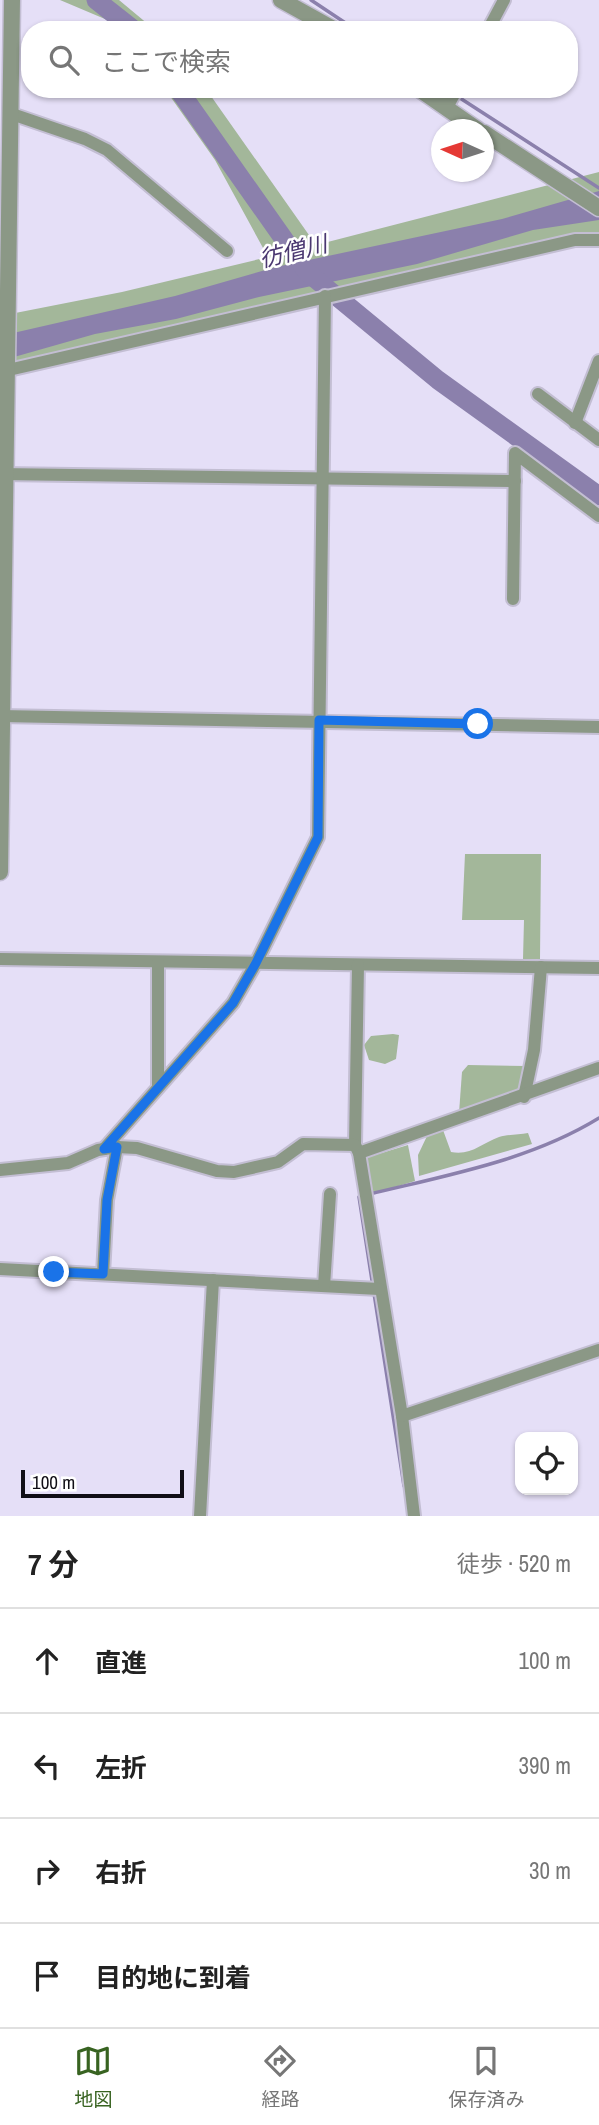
<!DOCTYPE html>
<html lang="ja">
<head>
<meta charset="utf-8">
<style>
  :root { --surface:#fff; --page:#f2f2f2; --text:#222; --muted:#767676; --line:#e0e0e0; --accent:#386321 }
  body { margin:0; font-family:"Archivo Narrow","Noto Sans JP",sans-serif; background:var(--page); color:var(--text) }
  .controls { position:absolute; right:21px; bottom:21px; display:grid; overflow:hidden; border-radius:14px; box-shadow:0 2px 5px #0004 }
  .controls button { width:63px; height:63px; display:grid; place-items:center; padding:0; border:0; border-bottom:2px solid var(--line); background:var(--surface); color:var(--text); font:35px sans-serif }
  .compass { position:absolute; left:431px; top:119px; width:63px; height:63px; border-radius:50%; background:var(--surface); box-shadow:0 2px 5px #0004; rotate:273deg }
  .scale { position:absolute; left:21px; bottom:18px; width:163px; box-sizing:border-box; padding-left:7px; border:4px solid #100e16; border-top:0; font-size:19px; line-height:24px; white-space:nowrap; color:#100e16; -webkit-text-stroke:5px #fff; paint-order:stroke }
  .stop { position:absolute; width:21px; height:21px; margin:-16px; border:5px solid #1a73e8; border-radius:50%; background:#fff }
  .stop.end { background:#1a73e8; border-color:#fff; box-shadow:0 2px 7px #0008 }
  .list { margin:0; padding:0; list-style:none }
  h2 { display:flex; justify-content:space-between; align-items:center; height:91px; margin:0; padding:0 28px; font-size:30px }
  h2 small { font-size:23px; font-weight:400; color:var(--muted) }
  .list li { display:grid; grid-template-columns:46px 1fr auto; gap:21px; align-items:center; box-sizing:border-box; height:105px; padding:0 28px; border-top:2px solid var(--line) }
  .list b { display:block; font-size:26px; white-space:nowrap }
  .list em { font-size:23px; font-style:normal; color:var(--muted) }
  .icon { flex:none; width:38px; height:38px; fill:none; stroke:currentColor; stroke-width:2; stroke-linecap:round; stroke-linejoin:round }
  .map { position:relative; flex:none; width:599px; height:1516px; overflow:hidden }
  .search { position:absolute; background:var(--surface); box-shadow:0 2px 5px #0004; left:21px; right:21px; top:21px; height:77px; display:flex; align-items:center; gap:18px; box-sizing:border-box; padding:0 24px; border-radius:28px; color:var(--muted); font-size:26px }
  .sheet { height:511px; background:var(--surface) }
  nav { display:flex; justify-content:space-around; align-items:center; box-sizing:border-box; height:98px; border-top:2px solid var(--line); background:var(--surface); font-size:19px; color:var(--muted) }
  nav a { display:grid; justify-items:center; gap:4px }
  nav .on { color:var(--accent) }
  .map>svg:first-child { display:block }
</style>
</head>
<body>
<div class="map">
<svg width="599" height="1516" viewBox="0 0 599 1516">
  <rect width="100%" height="100%" fill="#e5dff7"/>
  <g fill="#a3b79a">
    <polygon points="60,0 119,0 155,30 119,30 112,22"/>
    <polygon points="165,89 206,89 316,245 599,172 599,232 450,268 148,332 0,372 0,316 122,292 268,257 215,160"/>
    <polygon points="465,854 541,854 540,959 523,959 524,920 462,920"/>
    <polygon points="393,1034 399,1035 396,1059 385,1064 369,1060 364,1045 371,1036"/>
    <polygon points="468,1065 525,1066 520,1089 459,1113 462,1072"/>
    <path d="M443 1130 451 1152C471 1156 482 1143 499 1137 508 1134 519 1135 528 1133L532 1144 419 1176 418 1155 427 1136Z"/>
    <polygon points="408,1145 415,1181 372,1194 365,1158"/>
  </g>
  <polygon fill="#8b80ac" points="599,191 599,220 533,230 417,264 259,297 176,319 95,334 0,361 0,336 175,296 276,267 502,219"/>
  <g fill="none" stroke-linecap="round" stroke-linejoin="round">
    <g stroke="#8b80ac" stroke-width="3.5">
      <polyline points="311,0 356,30"/>
      <polyline points="446,89 599,188"/>
      <path d="M370 1194C448 1175 531 1160 599 1118"/>
      <polyline points="363,1196 359,1197 404,1486"/>
    </g>
    <g stroke="#8b80ac" stroke-width="19">
      <polyline points="96,0 134,30"/>
      <polyline points="178,89 307,272 438,380 599,496"/>
    </g>
    <defs>
      <g id="minor">
        <polyline points="488,30 504,0"/>
        <polyline points="446,109 457,89"/>
        <polyline points="9,113 85,139 107,150 227,251"/>
        <polyline points="0,372 575,240 599,240"/>
        <polyline points="538,394 599,440"/>
        <polyline points="575,423 599,361"/>
        <polyline points="0,474 515,481"/>
        <polyline points="513,599 515,453 599,516"/>
        <polyline points="0,716 599,727"/>
        <polyline points="0,959 599,968"/>
        <polyline points="358,965 355,1145 359,1153 402,1416 414,1516"/>
        <polyline points="158,1085 158,962"/>
        <polyline points="524,1097 534,1050 541,967"/>
        <polyline points="104,1149 233,1003 256,963 318,837 325,296"/>
        <polyline points="359,1153 599,1068"/>
        <polyline points="0,1170 68,1163 98,1150 117,1147 137,1148 217,1171 234,1172 278,1162 303,1144 355,1145"/>
        <polyline points="0,1269 379,1289"/>
        <polyline points="103,1274 107,1200 117,1147"/>
        <polyline points="324,1286 330,1194"/>
        <polyline points="402,1416 599,1350"/>
        <polyline points="200,1516 213,1280"/>
      </g>
      <g id="tertiary">
        <polyline points="281,0 335,30"/>
        <polyline points="419,89 478,130"/>
        <polyline points="484,133 599,208"/>
        <polyline points="0,872 12,0"/>
      </g>
    </defs>
    <use href="#minor" stroke="#c3bed3" stroke-width="16"/>
    <use href="#tertiary" stroke="#c3bed3" stroke-width="19"/>
    <use href="#minor" stroke="#8b9886" stroke-width="12"/>
    <use href="#tertiary" stroke="#8b9886" stroke-width="16"/>
  </g>
  <g fill="none" stroke-linecap="round" stroke-linejoin="round">
    <polyline stroke="#1a73e8" stroke-width="9" points="54,1272 103,1274 107,1200 117,1147 104,1149 233,1003 256,963 318,837 319,720 478,724"/>
  </g>
  <g text-anchor="middle" dominant-baseline="central" stroke-width="5" stroke-linejoin="round" paint-order="stroke">
    <g font-size="23" font-style="italic" fill="#4a3770" stroke="#fff">
      <text transform="translate(293 251) rotate(-14)">彷僧川</text>
    </g>
  </g>
</svg>
<div class="controls">
<button><svg class="icon" aria-label="locate" viewBox="0 0 24 24"><circle cx="12" cy="12" r="6"/><path d="M12 2v4M12 18v4M2 12h4M18 12h4"/></svg></button>
</div>
<svg class="compass" viewBox="-18 -18 36 36"><path d="M0-13l5 13h-10z" fill="#e53935"/><path d="M0 13l5-13h-10z" fill="#767676"/></svg>
<div class="scale">100 m</div>
<div class="stop" style="left:478px;top:724px"></div>
<div class="stop end" style="left:54px;top:1272px"></div>
<div class="search"><svg class="icon" aria-label="search" viewBox="0 0 24 24"><circle cx="10" cy="10" r="6"/><path d="M15 15l6 6"/></svg>ここで検索</div>
</div>
<section class="sheet">
<h2>7 分<small>徒歩 · 520 m</small></h2>
<ul class="list">
<li><svg class="icon" aria-label="ahead" viewBox="0 0 24 24"><path d="M12 20V5M6 11l6-6 6 6"/></svg><div><b>直進</b></div><em>100 m</em></li>
<li><svg class="icon" aria-label="left" viewBox="0 0 24 24"><path d="M17 20v-9H6M10 6l-5 5 5 5"/></svg><div><b>左折</b></div><em>390 m</em></li>
<li><svg class="icon" aria-label="right" viewBox="0 0 24 24"><path d="M7 20v-9h11M14 6l5 5-5 5"/></svg><div><b>右折</b></div><em>30 m</em></li>
<li><svg class="icon" aria-label="arrive" viewBox="0 0 24 24"><path d="M6 21V4h12l-3 4 3 4H6"/></svg><div><b>目的地に到着</b></div></li>
</ul>
</section>
<nav>
<a class="on"><svg class="icon" aria-label="map" viewBox="0 0 24 24"><path d="M3 6l6-2 6 2 6-2v14l-6 2-6-2-6 2zM9 4v14M15 6v14"/></svg>地図</a>
<a><svg class="icon" aria-label="directions" viewBox="0 0 24 24"><path d="M12 3l9 9-9 9-9-9zM9 14v-3h6M13 9l2 2-2 2"/></svg>経路</a>
<a><svg class="icon" aria-label="saved" viewBox="0 0 24 24"><path d="M7 4h10v16l-5-4-5 4z"/></svg>保存済み</a>
</nav>
</body>
</html>
